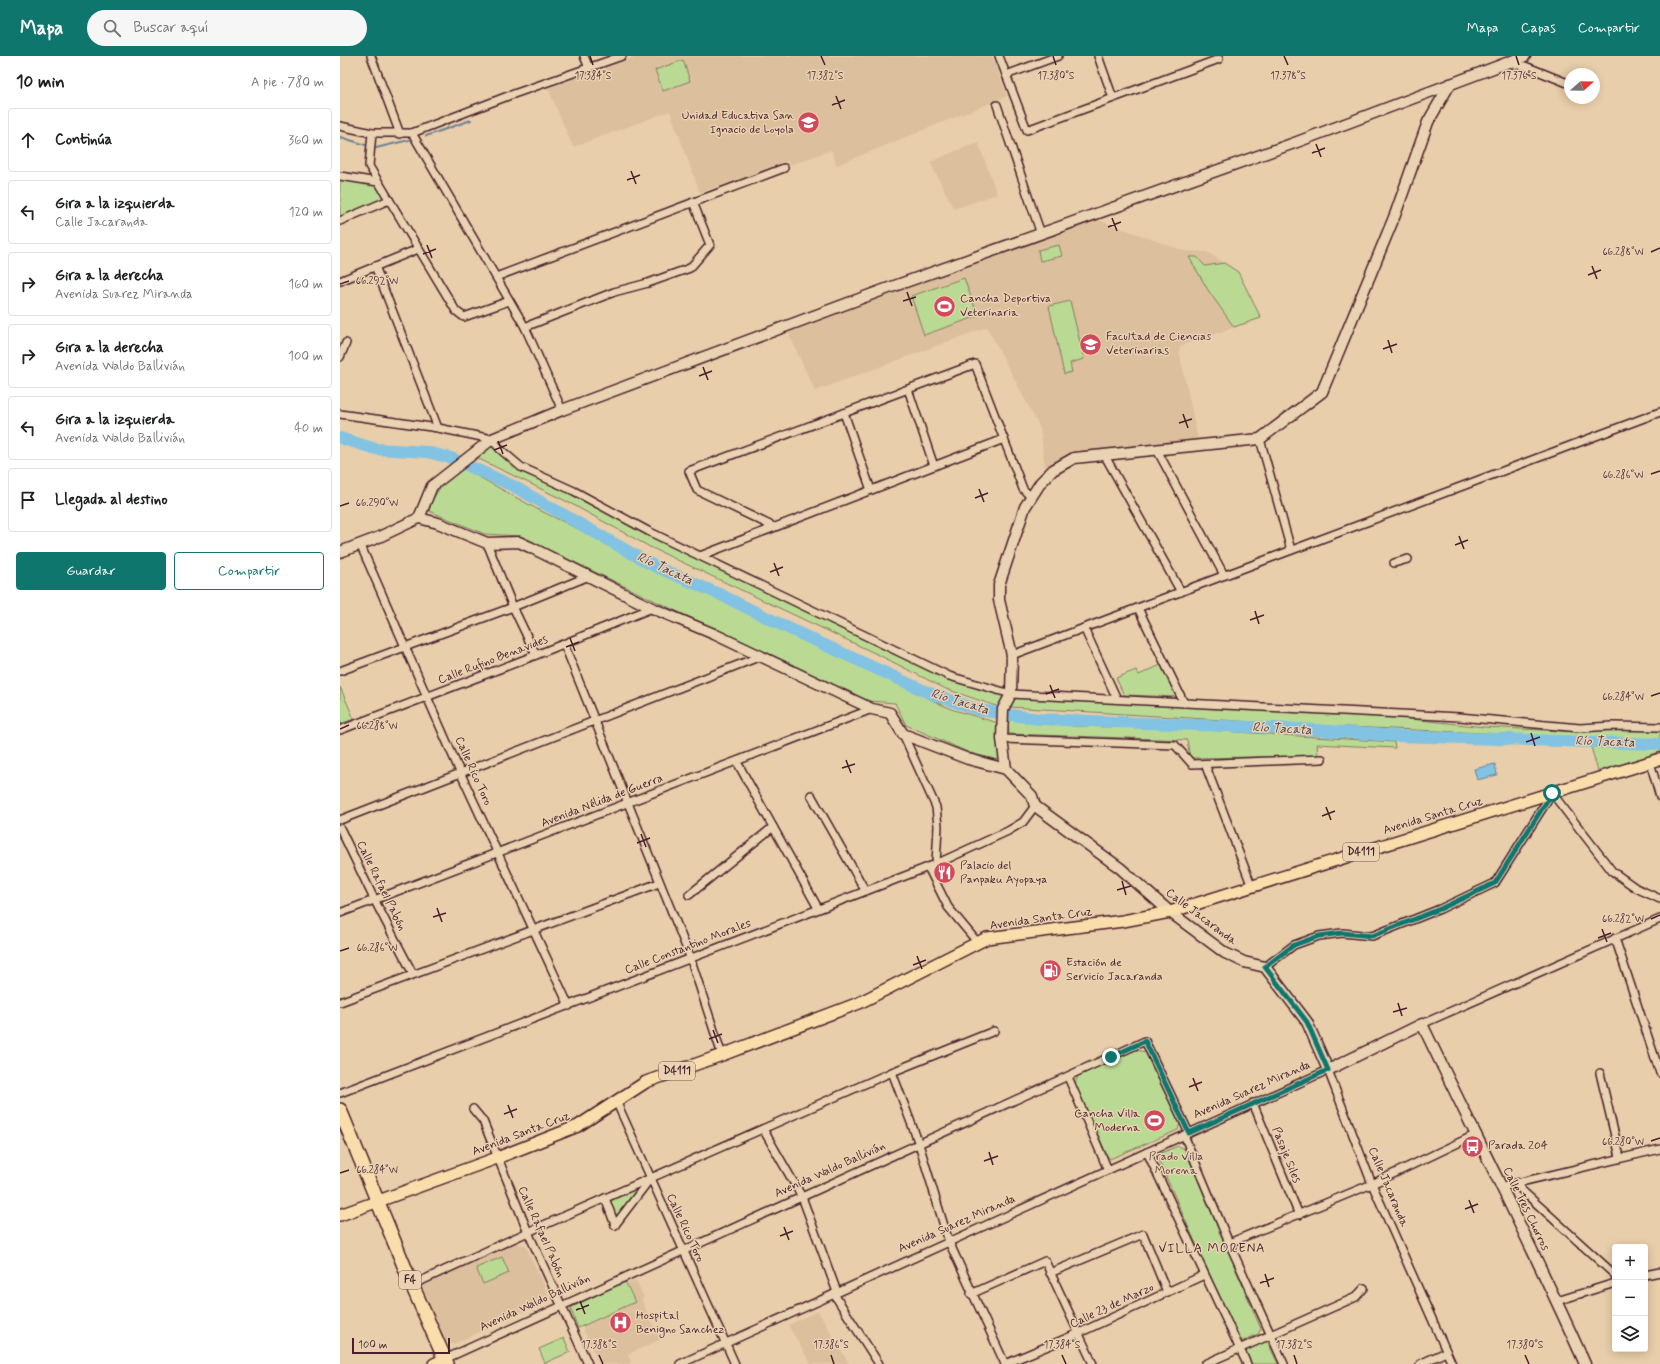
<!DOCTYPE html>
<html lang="es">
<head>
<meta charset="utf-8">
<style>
  :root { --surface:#fff; --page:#f6f6f6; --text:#202124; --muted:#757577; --line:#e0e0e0; --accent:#0f766e }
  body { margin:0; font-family:Mynerve,sans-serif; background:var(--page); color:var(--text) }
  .controls { position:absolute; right:12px; bottom:12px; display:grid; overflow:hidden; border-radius:4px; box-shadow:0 2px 10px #0003 }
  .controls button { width:36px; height:36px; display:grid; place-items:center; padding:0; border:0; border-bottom:1px solid var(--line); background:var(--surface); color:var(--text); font:20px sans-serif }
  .compass { position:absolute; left:1224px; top:12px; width:36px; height:36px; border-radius:50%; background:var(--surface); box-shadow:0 2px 10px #0003; rotate:70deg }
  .scale { position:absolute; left:12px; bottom:10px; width:98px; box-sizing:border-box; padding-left:4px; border:2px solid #4a1f2b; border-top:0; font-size:11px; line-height:14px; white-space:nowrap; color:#4a1f2b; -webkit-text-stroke:3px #e9d3b2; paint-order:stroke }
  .stop { position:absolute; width:12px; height:12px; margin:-9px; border:3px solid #0f766e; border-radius:50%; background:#fff }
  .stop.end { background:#0f766e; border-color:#fff; box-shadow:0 1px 4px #0008 }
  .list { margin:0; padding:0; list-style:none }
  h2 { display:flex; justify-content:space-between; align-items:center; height:52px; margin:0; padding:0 16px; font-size:17px }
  h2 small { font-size:13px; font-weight:400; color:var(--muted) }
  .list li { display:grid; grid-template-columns:26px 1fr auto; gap:12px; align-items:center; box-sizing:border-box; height:64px; margin:0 8px 8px; padding:0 8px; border:1px solid var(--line); border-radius:4px }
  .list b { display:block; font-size:15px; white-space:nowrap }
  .list p { margin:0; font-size:13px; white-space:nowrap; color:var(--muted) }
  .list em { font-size:13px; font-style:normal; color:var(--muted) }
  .actions { display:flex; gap:8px; padding:12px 16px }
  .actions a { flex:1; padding:9px 0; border:1px solid var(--accent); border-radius:4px; text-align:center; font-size:14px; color:var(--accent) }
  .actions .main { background:var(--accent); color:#fff }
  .icon { flex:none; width:22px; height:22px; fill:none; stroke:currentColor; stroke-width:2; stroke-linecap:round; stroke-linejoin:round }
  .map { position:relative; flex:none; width:1320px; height:1308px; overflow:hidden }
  header { display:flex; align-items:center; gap:24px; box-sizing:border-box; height:56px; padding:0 20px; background:var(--accent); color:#fff }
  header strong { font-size:19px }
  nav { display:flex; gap:22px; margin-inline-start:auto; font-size:14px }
  .search { width:280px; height:36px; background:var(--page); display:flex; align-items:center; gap:10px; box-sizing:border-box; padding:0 14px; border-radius:22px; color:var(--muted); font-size:15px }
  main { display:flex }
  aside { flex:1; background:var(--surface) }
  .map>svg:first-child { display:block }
</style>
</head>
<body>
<header>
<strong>Mapa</strong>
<div class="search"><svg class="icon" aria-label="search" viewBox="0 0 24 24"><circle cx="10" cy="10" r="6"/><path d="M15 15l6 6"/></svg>Buscar aquí</div>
<nav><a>Mapa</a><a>Capas</a><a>Compartir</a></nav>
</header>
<main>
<aside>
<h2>10 min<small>A pie · 780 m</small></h2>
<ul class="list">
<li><svg class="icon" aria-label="ahead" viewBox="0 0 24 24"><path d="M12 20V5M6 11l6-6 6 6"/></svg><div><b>Continúa</b></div><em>360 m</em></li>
<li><svg class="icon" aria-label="left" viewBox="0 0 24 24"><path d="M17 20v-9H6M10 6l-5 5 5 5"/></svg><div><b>Gira a la izquierda</b><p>Calle Jacaranda</p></div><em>120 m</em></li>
<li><svg class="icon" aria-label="right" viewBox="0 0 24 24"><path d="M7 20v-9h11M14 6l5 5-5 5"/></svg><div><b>Gira a la derecha</b><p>Avenida Suarez Miranda</p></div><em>160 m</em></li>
<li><svg class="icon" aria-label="right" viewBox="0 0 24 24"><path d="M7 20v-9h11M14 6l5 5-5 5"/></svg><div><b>Gira a la derecha</b><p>Avenida Waldo Ballivián</p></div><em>100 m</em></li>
<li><svg class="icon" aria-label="left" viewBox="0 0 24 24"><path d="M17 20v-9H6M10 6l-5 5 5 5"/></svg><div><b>Gira a la izquierda</b><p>Avenida Waldo Ballivián</p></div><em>40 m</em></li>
<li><svg class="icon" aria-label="arrive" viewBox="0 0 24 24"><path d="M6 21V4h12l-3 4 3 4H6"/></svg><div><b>Llegada al destino</b></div></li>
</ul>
<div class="actions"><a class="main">Guardar</a><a>Compartir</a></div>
</aside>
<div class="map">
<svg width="1320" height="1308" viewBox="0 0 1320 1308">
  <rect width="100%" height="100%" fill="#e8ceaa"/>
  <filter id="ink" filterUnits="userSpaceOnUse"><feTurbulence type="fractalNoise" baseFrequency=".025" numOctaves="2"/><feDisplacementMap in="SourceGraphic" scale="8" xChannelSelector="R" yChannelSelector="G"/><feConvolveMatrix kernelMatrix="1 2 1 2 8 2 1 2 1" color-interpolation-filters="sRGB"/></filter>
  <g filter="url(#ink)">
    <g fill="#dcbf9d">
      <polygon points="298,0 652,0 667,40 497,109 491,94 450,109 448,105 360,137 330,55 233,91 208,32"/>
      <polygon points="638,86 657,138 614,153 590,106"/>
      <polygon points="753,162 844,195 867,196 898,216 921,262 840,290 839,295 858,384 733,397 705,411 700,372 647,271 475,335 448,276"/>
      <polygon points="177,1187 185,1189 208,1238 206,1245 114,1288 108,1287 104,1284 83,1232 87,1227"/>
      <polygon points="296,1224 304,1242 301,1243 320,1284 288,1298 291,1307 289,1308 259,1308 242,1270 295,1246 287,1228"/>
      <polygon points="478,1255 509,1308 471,1308 448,1269"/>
    </g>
    <g fill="#bada93" stroke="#827c5f">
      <polygon points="343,4 350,25 323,35 315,14"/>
      <polygon points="0,124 36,127 45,143 0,161"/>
      <polygon points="719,189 722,200 700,205 698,194"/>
      <polygon points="849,201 857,201 865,210 884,207 898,216 921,262 894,271 868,234"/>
      <polygon points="624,222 638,260 584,279 571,240"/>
      <polygon points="730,245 744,303 730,307 732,316 724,318 709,250"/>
      <polygon points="150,390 180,413 233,437 303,476 605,622 665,640 659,651 606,633 541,600 310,491 228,446 135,401"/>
      <path d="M121 411 197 453 505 603 611 653 658 667 659 704 630 697 566 669 555 647 529 645 332 553 180 480 145 478 89 455C92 436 108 424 121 411Z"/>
      <polygon points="825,607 839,641 784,639 776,622 796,614 799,619"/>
      <polygon points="0,631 14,663 0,668"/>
      <polygon points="675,641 1062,662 1144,671 1239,676 1271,673 1320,674 1320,685 964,669 670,651"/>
      <polygon points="668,663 734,670 849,673 1054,686 1055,692 977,688 978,700 850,702 847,684 669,678"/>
      <polygon points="1251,691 1320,692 1320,697 1258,715"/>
      <polygon points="796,994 805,996 840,1067 838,1074 770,1103 767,1099 735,1028 738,1020"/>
      <polygon points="838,1090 845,1093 921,1273 918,1278 903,1285 898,1282 819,1105 821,1097"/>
      <polygon points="301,1131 279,1159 274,1159 270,1148 271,1145"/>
      <polygon points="162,1201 169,1217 143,1228 136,1212"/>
      <polygon points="285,1225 295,1246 238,1272 231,1254 232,1251"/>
      <polygon points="224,1282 230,1296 205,1307 199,1293"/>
      <polygon points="925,1285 928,1287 938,1308 911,1308 906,1298 907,1293"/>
    </g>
    <polygon fill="#82c3e3" stroke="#6c8199" points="1155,708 1157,719 1137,724 1134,713"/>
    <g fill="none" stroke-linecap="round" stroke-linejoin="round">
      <g stroke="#6c8199" stroke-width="2">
        <polyline points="86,80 131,64"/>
        <polyline points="0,81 26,89"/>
        <polyline points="36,92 69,84"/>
      </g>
      <polyline stroke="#82c3e3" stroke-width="12" points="0,382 36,393 87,396 111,402 173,430 314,510 379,538 452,574 589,637 639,654 698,663 962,673 1056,680 1320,688"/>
      <defs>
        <g id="street">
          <polyline points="31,0 60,78"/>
          <polyline points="244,0 249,12"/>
          <polyline points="659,0 687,74 879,3"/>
          <polyline points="758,0 773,42"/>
          <polyline points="1167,7 1185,10 1230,28"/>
          <polyline points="666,19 718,0"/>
          <polyline points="657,49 701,178"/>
          <polyline points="0,70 32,77 72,77 168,40 282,0"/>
          <polyline points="32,77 29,110 116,255 124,261 169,245"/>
          <polyline points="72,77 185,271 222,354"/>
          <polyline points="0,120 38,126"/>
          <polyline points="0,165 49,144"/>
          <polyline points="35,210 98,372"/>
          <polyline points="156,221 444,112"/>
          <polyline points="0,225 78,193"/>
          <polyline points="185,271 274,236 308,227 350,212 370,189 353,146"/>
          <polyline points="0,301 6,287"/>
          <polyline points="568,333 594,410"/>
          <polyline points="504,357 531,434"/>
          <polyline points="0,358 98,372 152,383 160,393 181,411 234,435 308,475 609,620 671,638 1119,661 1240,672 1272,670 1320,671"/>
          <polyline points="920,383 951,494"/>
          <polyline points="817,394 884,519"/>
          <polyline points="765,400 841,536"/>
          <polyline points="434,471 357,434 349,415 635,308 683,433 691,441"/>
          <polyline points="147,487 173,551 196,599"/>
          <polyline points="20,488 120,716 229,950"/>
          <polyline points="360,500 664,383"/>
          <polyline points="1054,507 1068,503"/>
          <polyline points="798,552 844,647"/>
          <polyline points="744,572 777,643"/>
          <polyline points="224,588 350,901 382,999"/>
          <polyline points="672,599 1320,356"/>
          <polyline points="0,615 173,551 249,520"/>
          <polyline points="0,674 196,599 312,552"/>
          <polyline points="563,678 596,751 598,770 596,808"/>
          <polyline points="662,683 835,689 852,708 982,703"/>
          <polyline points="397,706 478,852"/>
          <polyline points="1310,706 1320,741"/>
          <polyline points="865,708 912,831"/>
          <polyline points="471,739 525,834"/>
          <polyline points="0,764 421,600"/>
          <polyline points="0,772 35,845 73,918"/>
          <polyline points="588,811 608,851 638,887"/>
          <polyline points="349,839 433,771"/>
          <polyline points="0,857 532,653"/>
          <polyline points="1275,882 1320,1017"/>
          <polyline points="925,911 954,889 979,880 1002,877 1032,880 1100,853 1155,827 1212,737 1272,815 1296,832 1320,843"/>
          <polyline points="0,946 319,827"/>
          <polyline points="1082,968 1320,863"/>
          <polyline points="552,1016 579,1088 609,1186 665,1308"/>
          <polyline points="1260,1017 1280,1101"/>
          <polyline points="728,1021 768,1114"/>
          <polyline points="0,1037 596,808 668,775 683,766 695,750"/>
          <polyline points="276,1045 395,1308"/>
          <polyline points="913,1047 959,1159"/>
          <polyline points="133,1053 143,1065 188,1176 248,1308"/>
          <polyline points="423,1073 462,1141 497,1236"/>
          <polyline points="844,1079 889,1187 944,1308"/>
          <polyline points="807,1096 907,1308"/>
          <polyline points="1175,1128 1275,1219"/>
          <polyline points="1160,1131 1320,1093"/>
          <polyline points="265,1142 275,1169"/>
          <polyline points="275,1169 310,1123"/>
          <polyline points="889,1187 1032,1128 1137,1078"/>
          <polyline points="710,1217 803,1178 827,1236"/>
          <polyline points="1305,1219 1320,1216"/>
          <polyline points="72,1229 188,1176 552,1016 654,975"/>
          <polyline points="494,1238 539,1308"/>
          <polyline points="631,1238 705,1205 753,1308"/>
          <polyline points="1217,1245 1275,1227"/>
          <polyline points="105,1303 805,985 849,1077"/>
          <polyline points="340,1308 988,1014 1032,1128 1112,1308"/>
          <polyline points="665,1308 739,1277 864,1219"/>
          <polyline points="865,1308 1016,1241 1024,1232"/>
          <polyline points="1080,1308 1106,1296"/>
        </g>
        <g id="secondary">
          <path d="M79 462 98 467 147 487 179 486 192 492 312 552 374 578 532 653 550 657 563 678 628 703 666 713 692 740 695 750 780 812 830 856 885 897 904 906 925 911 967 966 988 1014 1082 968C1136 1081 1194 1193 1245 1308"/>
          <polyline points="0,496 37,482 79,462 92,430 152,383 222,354 546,233 957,86 1185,0"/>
          <polyline points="666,713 662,683 663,653 671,638 672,599 659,544 659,529 685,451 701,426 713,414 734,402 920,383 982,336 1055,159 1088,66 1110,28"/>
        </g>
        <g id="primary">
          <polyline points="0,1159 157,1102 238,1070 306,1026 382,999 519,947 647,882 783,865 830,856 1320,703"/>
          <polyline points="94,1308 105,1303"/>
        </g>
        <polyline id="highway" points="0,1054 72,1229 107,1308"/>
      </defs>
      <use href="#street" stroke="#4a1f2b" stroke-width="10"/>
      <use href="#secondary" stroke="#4a1f2b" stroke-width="13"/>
      <use href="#primary" stroke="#4a1f2b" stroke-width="14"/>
      <use href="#highway" stroke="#4a1f2b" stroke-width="16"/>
      <use href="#street" stroke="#e9d3b2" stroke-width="7"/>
      <use href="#secondary" stroke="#e9d3b2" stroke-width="10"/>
      <use href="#primary" stroke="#f9deab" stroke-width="11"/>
      <use href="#highway" stroke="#f9deab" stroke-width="13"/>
    </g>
  </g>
  <g fill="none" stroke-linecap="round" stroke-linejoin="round" filter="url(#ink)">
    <polyline stroke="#0f766e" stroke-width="5" points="771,1001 805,985 849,1077 988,1014 967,966 925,911 954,889 979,880 1002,877 1032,880 1100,853 1155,827 1212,737"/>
  </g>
  <path fill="none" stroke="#4a1f2b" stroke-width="1.5" d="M250 0 253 9M481 0 485 9M713 0 716 9M944 0 948 9M1176 0 1179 9M496 40 501 53M492 49 505 44M976 88 981 101M972 97 985 92M291 115 296 128M287 124 300 119M772 162 777 175M768 171 781 166M87 189 92 202M1311 196 1320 192M83 198 96 193M1252 210 1257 223M1248 219 1261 214M0 228 9 225M567 236 572 250M563 245 576 241M1048 284 1052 297M1043 293 1057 288M363 311 368 324M359 320 372 315M843 358 848 372M839 367 852 363M158 385 163 398M154 394 167 389M1311 418 1320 415M639 433 644 446M635 442 648 437M0 450 9 447M1119 480 1124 493M1115 489 1128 484M434 507 439 520M430 516 443 511M915 555 919 568M910 564 924 559M230 582 235 595M226 591 239 586M710 629 715 642M706 638 719 633M1311 640 1320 637M0 673 9 669M1191 677 1195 690M1186 686 1200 681M506 704 511 717M502 712 515 708M986 751 991 764M982 760 995 755M301 778 306 791M297 787 310 782M782 825 786 839M777 834 791 830M97 852 102 866M93 861 106 857M1311 863 1320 859M1262 873 1267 886M1258 882 1271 877M0 895 9 892M577 900 582 913M573 909 586 904M1058 947 1062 960M1053 956 1067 952M373 974 378 987M369 983 382 978M853 1022 858 1035M849 1031 862 1026M168 1049 173 1062M164 1058 177 1053M1311 1085 1320 1082M649 1096 653 1109M644 1105 658 1100M0 1117 9 1114M1129 1144 1134 1157M1125 1153 1138 1148M444 1171 449 1184M440 1180 453 1175M925 1218 929 1231M920 1227 934 1222M240 1245 245 1258M236 1254 249 1249M259 1299 263 1308M491 1299 494 1308M722 1299 726 1308M954 1299 957 1308M1185 1299 1189 1308"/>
  <defs>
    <symbol id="school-disc" viewBox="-11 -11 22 22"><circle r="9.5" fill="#d1495b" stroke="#e9d3b2"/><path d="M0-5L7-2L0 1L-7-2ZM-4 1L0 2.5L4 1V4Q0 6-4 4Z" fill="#fff"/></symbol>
    <symbol id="stadium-disc" viewBox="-11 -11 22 22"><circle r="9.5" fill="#d1495b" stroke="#e9d3b2"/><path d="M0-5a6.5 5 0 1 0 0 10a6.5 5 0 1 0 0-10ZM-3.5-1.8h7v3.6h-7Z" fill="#fff"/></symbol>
    <symbol id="university-disc" viewBox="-11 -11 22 22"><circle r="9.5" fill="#d1495b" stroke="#e9d3b2"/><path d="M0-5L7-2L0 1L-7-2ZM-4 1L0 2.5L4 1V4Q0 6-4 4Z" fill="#fff"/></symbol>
    <symbol id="restaurant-disc" viewBox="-11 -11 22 22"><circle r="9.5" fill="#d1495b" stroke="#e9d3b2"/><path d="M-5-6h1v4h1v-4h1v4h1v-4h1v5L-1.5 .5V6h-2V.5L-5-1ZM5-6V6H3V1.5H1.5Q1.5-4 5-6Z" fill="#fff"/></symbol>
    <symbol id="fuel-disc" viewBox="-11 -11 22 22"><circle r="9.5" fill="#d1495b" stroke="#e9d3b2"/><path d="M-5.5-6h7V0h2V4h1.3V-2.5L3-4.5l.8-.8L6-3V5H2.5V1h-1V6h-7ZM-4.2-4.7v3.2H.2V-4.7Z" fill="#fff"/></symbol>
    <symbol id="bus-disc" viewBox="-11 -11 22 22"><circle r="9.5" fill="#d1495b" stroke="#e9d3b2"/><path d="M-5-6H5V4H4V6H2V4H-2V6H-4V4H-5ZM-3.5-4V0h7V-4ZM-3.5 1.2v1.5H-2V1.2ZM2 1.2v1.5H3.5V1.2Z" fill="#fff"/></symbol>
    <symbol id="hospital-disc" viewBox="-11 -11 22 22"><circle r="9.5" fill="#d1495b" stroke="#e9d3b2"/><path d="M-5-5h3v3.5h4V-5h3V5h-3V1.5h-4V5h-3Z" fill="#fff"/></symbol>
  </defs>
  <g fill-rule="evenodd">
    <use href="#school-disc" x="456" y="54" width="25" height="25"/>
    <use href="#stadium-disc" x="592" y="238" width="25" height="25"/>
    <use href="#university-disc" x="738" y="276" width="25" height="25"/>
    <use href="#restaurant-disc" x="592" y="804" width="25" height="25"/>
    <use href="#fuel-disc" x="698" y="902" width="25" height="25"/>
    <use href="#stadium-disc" x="802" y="1052" width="25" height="25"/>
    <use href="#bus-disc" x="1120" y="1078" width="25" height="25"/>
    <use href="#hospital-disc" x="268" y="1254" width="25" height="25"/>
  </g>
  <g text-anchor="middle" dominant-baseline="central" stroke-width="3" stroke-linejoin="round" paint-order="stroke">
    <g fill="#e9d3b2" stroke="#7a5554" stroke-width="1">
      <rect x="1003" y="787" width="36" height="18" rx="3"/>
      <rect x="319" y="1006" width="36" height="18" rx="3"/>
      <rect x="59" y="1215" width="22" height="18" rx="3"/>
    </g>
    <g font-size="11" font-weight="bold" fill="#4a1f2b">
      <text x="1021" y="796">D4111</text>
      <text x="337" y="1015">D4111</text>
      <text x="70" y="1224">F4</text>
    </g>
    <g font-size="12" fill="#4a1f2b" stroke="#e9d3b2" text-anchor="start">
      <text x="454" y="60" text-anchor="end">Unidad Educativa San<tspan x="454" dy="14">Ignacio de Loyola</tspan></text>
      <text x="620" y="243">Cancha Deportiva<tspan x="620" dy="14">Veterinaria</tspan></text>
      <text x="766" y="281">Facultad de Ciencias<tspan x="766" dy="14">Veterinarias</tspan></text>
      <text x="620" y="810">Palacio del<tspan x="620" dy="14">Panpaku Ayopaya</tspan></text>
      <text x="726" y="907">Estación de<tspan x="726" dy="14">Servicio Jacaranda</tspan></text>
      <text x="800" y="1058" text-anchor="end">Cancha Villa<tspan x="800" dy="14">Moderna</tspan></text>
      <text x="1148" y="1090">Parada 204</text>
      <text x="296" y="1260">Hospital<tspan x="296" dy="14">Benigno Sanchez</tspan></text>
    </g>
    <g font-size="12" fill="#4a1f2b" stroke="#e9d3b2">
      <text transform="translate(153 604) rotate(-21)">Calle Rufino Benavides</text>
      <text transform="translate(133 715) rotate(66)">Calle Rico Toro</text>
      <text transform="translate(262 745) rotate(-21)">Avenida Nélida de Guerra</text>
      <text transform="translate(1093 760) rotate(-17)">Avenida Santa Cruz</text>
      <text transform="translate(41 830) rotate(64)">Calle Rafael Pabón</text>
      <text transform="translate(861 861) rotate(37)">Calle Jacaranda</text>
      <text transform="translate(701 863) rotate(-8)">Avenida Santa Cruz</text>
      <text transform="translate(348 891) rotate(-21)">Calle Constantino Morales</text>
      <text transform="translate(912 1034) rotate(-24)">Avenida Suarez Miranda</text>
      <text transform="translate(181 1078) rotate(-21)">Avenida Santa Cruz</text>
      <text transform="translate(946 1099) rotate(68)">Pasaje Siles</text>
      <text transform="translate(490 1114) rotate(-24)">Avenida Waldo Ballivián</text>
      <text transform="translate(1048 1131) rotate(67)">Calle Jacaranda</text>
      <text transform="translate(1186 1153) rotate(64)">Calle Tres Chorros</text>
      <text transform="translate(617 1168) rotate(-24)">Avenida Suarez Miranda</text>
      <text transform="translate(345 1172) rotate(65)">Calle Rico Toro</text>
      <text transform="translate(201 1176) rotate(66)">Calle Rafael Pabón</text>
      <text transform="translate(195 1247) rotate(-25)">Avenida Waldo Ballivián</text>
      <text transform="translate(772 1250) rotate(-25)">Calle 23 de Marzo</text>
    </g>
    <g font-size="12" fill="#5b3b3b" stroke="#e9d3b2">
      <text x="836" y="1101">Prado Villa<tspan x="836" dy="14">Morena</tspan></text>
    </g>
    <g font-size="13" font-style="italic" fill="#523847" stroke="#e9d3b2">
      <text transform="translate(325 513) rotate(25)">Río Tacata</text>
      <text transform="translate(620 646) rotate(17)">Río Tacata</text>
      <text transform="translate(942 673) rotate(3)">Río Tacata</text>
      <text transform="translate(1265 686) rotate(2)">Río Tacata</text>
    </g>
    <g font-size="13" letter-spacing="1" fill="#4a1f2b" stroke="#e9d3b2">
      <text x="872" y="1192">VILLA MORENA</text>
    </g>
  </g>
  <g font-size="10" text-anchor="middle" fill="#4a1f2b" stroke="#e9d3b2" stroke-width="3" stroke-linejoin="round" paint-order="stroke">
    <text x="948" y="23">17.378°S</text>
    <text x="253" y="23">17.384°S</text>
    <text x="485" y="23">17.382°S</text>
    <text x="716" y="23">17.380°S</text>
    <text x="1179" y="23">17.376°S</text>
    <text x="1283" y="199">66.288°W</text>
    <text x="37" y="228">66.292°W</text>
    <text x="1283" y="422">66.286°W</text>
    <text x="37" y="450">66.290°W</text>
    <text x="1283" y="644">66.284°W</text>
    <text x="37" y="673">66.288°W</text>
    <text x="1283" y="866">66.282°W</text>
    <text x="37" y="895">66.286°W</text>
    <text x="1283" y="1089">66.280°W</text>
    <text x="37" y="1117">66.284°W</text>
    <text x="259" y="1292">17.388°S</text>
    <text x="491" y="1292">17.386°S</text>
    <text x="722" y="1292">17.384°S</text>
    <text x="954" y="1292">17.382°S</text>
    <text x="1185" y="1292">17.380°S</text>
  </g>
</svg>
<div class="controls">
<button>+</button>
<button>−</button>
<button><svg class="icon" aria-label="layers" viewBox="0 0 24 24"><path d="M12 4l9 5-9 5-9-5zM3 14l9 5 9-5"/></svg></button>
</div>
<svg class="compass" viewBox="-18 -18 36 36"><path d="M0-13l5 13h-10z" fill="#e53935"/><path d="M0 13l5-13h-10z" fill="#757577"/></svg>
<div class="scale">100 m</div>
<div class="stop" style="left:1212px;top:737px"></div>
<div class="stop end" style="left:771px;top:1001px"></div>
</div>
</main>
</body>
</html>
